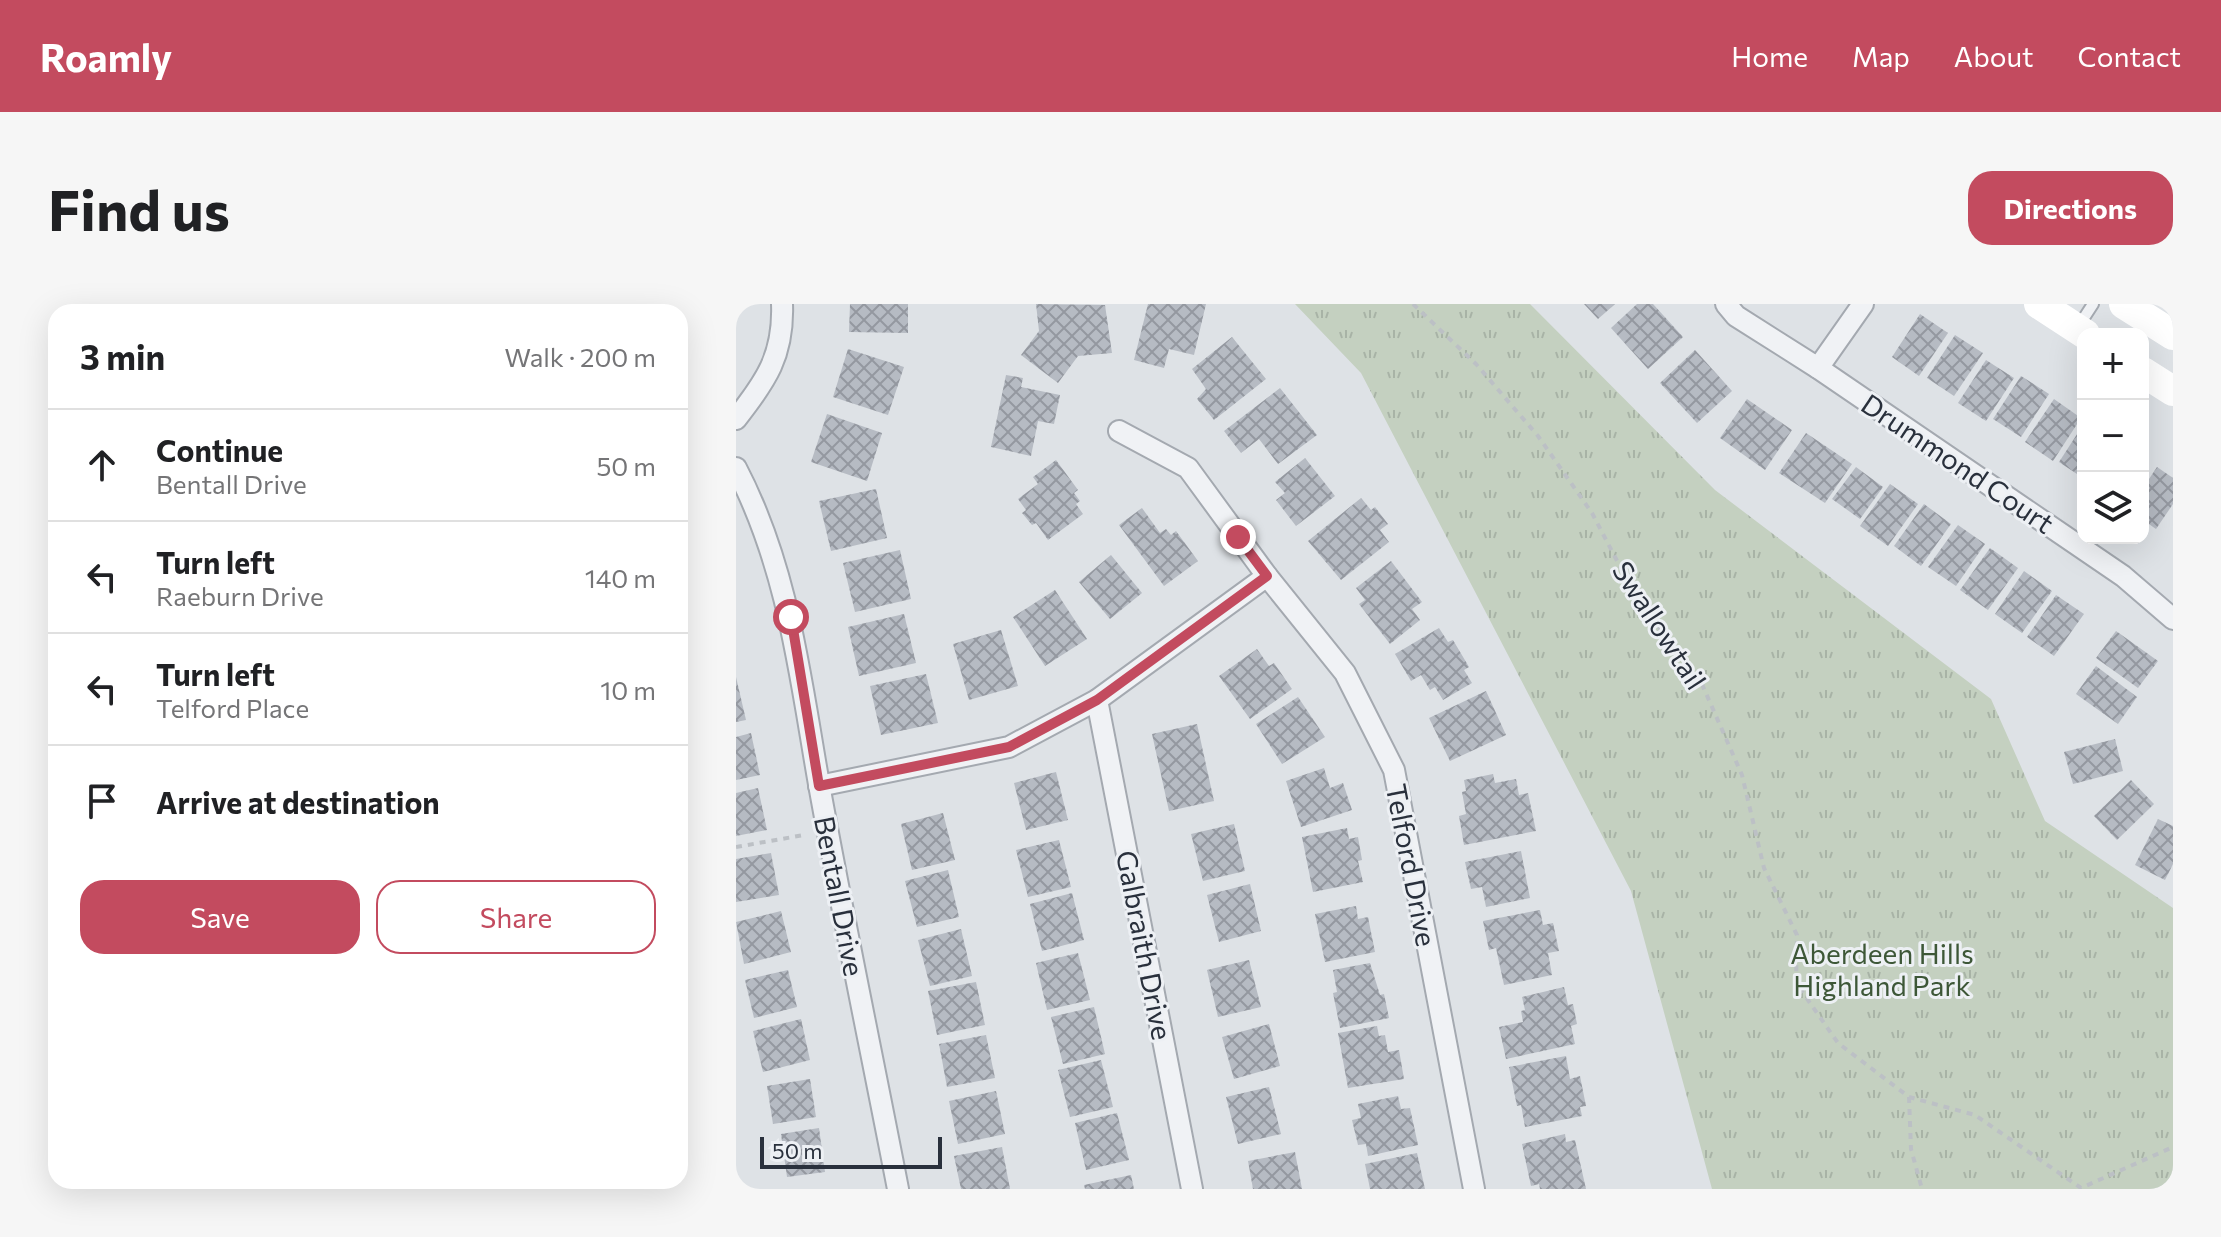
<!DOCTYPE html>
<html lang="en">
<head>
<meta charset="utf-8">
<style>
  :root { --surface:#fff; --page:#f6f6f6; --text:#202124; --muted:#757577; --line:#e0e0e0; --accent:#c34b5f }
  body { margin:0; font-family:Commissioner,sans-serif; background:var(--page); color:var(--text) }
  .controls { position:absolute; right:24px; top:24px; display:grid; overflow:hidden; border-radius:16px; box-shadow:0 8px 32px #0002 }
  .controls button { width:72px; height:72px; display:grid; place-items:center; padding:0; border:0; border-bottom:2px solid var(--line); background:var(--surface); color:var(--text); font:40px sans-serif }
  .scale { position:absolute; left:24px; bottom:20px; width:182px; box-sizing:border-box; padding-left:8px; border:4px solid #29303c; border-top:0; font-size:22px; line-height:28px; white-space:nowrap; color:#29303c; -webkit-text-stroke:6px #edf0f4; paint-order:stroke }
  .stop { position:absolute; width:24px; height:24px; margin:-18px; border:6px solid #c34b5f; border-radius:50%; background:#fff }
  .stop.end { background:#c34b5f; border-color:#fff; box-shadow:0 2px 8px #0008 }
  .list { margin:0; padding:0; list-style:none }
  h2 { display:flex; justify-content:space-between; align-items:center; height:104px; margin:0; padding:0 32px; font-size:34px }
  h2 small { font-size:26px; font-weight:400; color:var(--muted) }
  .list li { display:grid; grid-template-columns:52px 1fr auto; gap:24px; align-items:center; box-sizing:border-box; height:112px; padding:0 32px; border-top:2px solid var(--line) }
  .list b { display:block; font-size:30px; white-space:nowrap }
  .list p { margin:0; font-size:26px; white-space:nowrap; color:var(--muted) }
  .list em { font-size:26px; font-style:normal; color:var(--muted) }
  .actions { display:flex; gap:16px; padding:24px 32px }
  .actions a { flex:1; padding:18px 0; border:2px solid var(--accent); border-radius:24px; text-align:center; font-size:28px; color:var(--accent) }
  .actions .main { background:var(--accent); color:#fff }
  .icon { flex:none; width:44px; height:44px; fill:none; stroke:currentColor; stroke-width:2; stroke-linecap:round; stroke-linejoin:round }
  .map { position:relative; flex:none; width:1437px; height:885px; overflow:hidden; border-radius:24px }
  header { display:flex; align-items:center; gap:48px; box-sizing:border-box; height:112px; padding:0 40px; background:var(--accent); color:#fff }
  header strong { font-size:38px }
  nav { display:flex; gap:44px; margin-inline-start:auto; font-size:28px }
  .intro { display:flex; align-items:center; justify-content:space-between; box-sizing:border-box; height:192px; padding:0 48px }
  h1 { margin:0; font-size:56px }
  .button { padding:20px 36px; border-radius:24px; background:var(--accent); color:#fff; font-size:28px; font-weight:700 }
  main { display:flex; gap:48px; padding:0 48px }
  aside { flex:1; background:var(--surface); border-radius:24px; box-shadow:0 8px 32px #0002 }
  .map>svg:first-child { display:block }
</style>
</head>
<body>
<header>
<strong>Roamly</strong>
<nav><a>Home</a><a>Map</a><a>About</a><a>Contact</a></nav>
</header>
<div class="intro"><h1>Find us</h1><a class="button">Directions</a></div>
<main>
<aside>
<h2>3 min<small>Walk · 200 m</small></h2>
<ul class="list">
<li><svg class="icon" aria-label="ahead" viewBox="0 0 24 24"><path d="M12 20V5M6 11l6-6 6 6"/></svg><div><b>Continue</b><p>Bentall Drive</p></div><em>50 m</em></li>
<li><svg class="icon" aria-label="left" viewBox="0 0 24 24"><path d="M17 20v-9H6M10 6l-5 5 5 5"/></svg><div><b>Turn left</b><p>Raeburn Drive</p></div><em>140 m</em></li>
<li><svg class="icon" aria-label="left" viewBox="0 0 24 24"><path d="M17 20v-9H6M10 6l-5 5 5 5"/></svg><div><b>Turn left</b><p>Telford Place</p></div><em>10 m</em></li>
<li><svg class="icon" aria-label="arrive" viewBox="0 0 24 24"><path d="M6 21V4h12l-3 4 3 4H6"/></svg><div><b>Arrive at destination</b></div></li>
</ul>
<div class="actions"><a class="main">Save</a><a>Share</a></div>
</aside>
<div class="map">
<svg width="1437" height="885" viewBox="0 0 1437 885">
  <defs>
    <pattern id="park-tufts" width="24" height="20" patternUnits="userSpaceOnUse" patternTransform="scale(2)"><rect width="24" height="20" fill="#c4d0c0"/><path d="M3 7l-1-3M5 7V3M7 7l1-3M15 17l-1-3M17 17v-4M19 17l1-3" fill="none" stroke="#a8b3a6"/></pattern>
    <pattern id="building-cross-hatch" width="8" height="8" patternUnits="userSpaceOnUse" patternTransform="scale(2)"><rect width="8" height="8" fill="#b6bbc3"/><path d="M0 0l8 8M0 8l8-8" fill="none" stroke="#9498a0"/></pattern>
  </defs>
  <rect width="100%" height="100%" fill="#dee2e6"/>
  <polygon fill="url(#park-tufts)" points="559,0 794,0 979,186 1255,395 1309,517 1437,604 1437,885 976,885 895,587 625,69"/>
  <g fill="url(#building-cross-hatch)">
    <polygon points="114,0 172,0 172,29 113,28"/>
    <polygon points="300,0 369,1 376,49 342,52 322,79 285,51 303,27"/>
    <polygon points="412,0 470,0 458,51 433,45 428,64 398,56"/>
    <polygon points="848,0 879,0 862,15"/>
    <polygon points="901,0 917,0 947,33 912,65 875,24"/>
    <polygon points="1184,10 1212,29 1183,72 1156,53"/>
    <polygon points="1219,31 1247,49 1218,92 1191,74"/>
    <polygon points="496,33 530,75 478,116 461,95 470,85 456,65"/>
    <polygon points="112,45 168,63 152,111 97,93"/>
    <polygon points="959,46 996,87 961,119 924,79"/>
    <polygon points="1250,56 1278,74 1250,117 1222,99"/>
    <polygon points="270,71 287,74 285,83 324,91 318,120 302,117 295,152 255,143"/>
    <polygon points="1285,72 1313,90 1285,133 1257,115"/>
    <polygon points="544,84 581,131 542,160 523,135 505,149 488,127"/>
    <polygon points="1011,95 1056,126 1029,166 984,134"/>
    <polygon points="1318,95 1345,114 1317,157 1289,138"/>
    <polygon points="91,110 146,129 131,177 75,158"/>
    <polygon points="1347,121 1347,174 1323,158"/>
    <polygon points="1070,129 1116,160 1089,199 1043,169"/>
    <polygon points="569,154 599,192 560,222 540,196 549,189 539,178"/>
    <polygon points="320,156 342,186 338,189 344,197 340,200 347,210 312,236 300,219 296,221 286,209 290,206 282,195 302,180 297,173"/>
    <polygon points="1120,163 1147,183 1124,215 1096,195"/>
    <polygon points="1421,163 1437,174 1437,200 1420,225 1407,216 1407,184"/>
    <polygon points="1154,180 1182,200 1152,242 1124,222"/>
    <polygon points="140,185 151,234 95,247 83,197"/>
    <polygon points="625,194 635,206 639,203 652,220 644,226 653,238 605,276 572,237"/>
    <polygon points="1188,200 1215,220 1185,262 1158,242"/>
    <polygon points="406,204 424,229 430,225 435,231 440,227 462,257 428,282 383,221"/>
    <polygon points="1222,221 1249,240 1220,282 1192,263"/>
    <polygon points="1254,244 1282,264 1252,306 1224,286"/>
    <polygon points="164,246 175,295 119,308 107,259"/>
    <polygon points="375,251 406,289 374,315 343,278"/>
    <polygon points="655,257 686,298 676,305 684,316 654,340 623,300 629,296 620,284"/>
    <polygon points="1288,267 1316,287 1286,329 1259,310"/>
    <polygon points="319,286 351,335 309,362 277,313"/>
    <polygon points="1320,291 1348,310 1318,352 1291,333"/>
    <polygon points="168,310 180,359 123,372 112,323"/>
    <polygon points="703,324 712,338 717,336 733,363 728,366 736,379 707,396 699,383 694,386 685,371 675,377 659,350"/>
    <polygon points="265,326 282,382 233,396 217,340"/>
    <polygon points="1380,327 1422,357 1402,384 1360,354"/>
    <polygon points="521,345 533,362 538,359 556,385 514,415 483,372"/>
    <polygon points="1360,362 1401,393 1382,420 1340,390"/>
    <polygon points="190,370 202,419 145,431 134,382"/>
    <polygon points="0,373 10,416 0,418"/>
    <polygon points="750,387 770,431 714,457 693,414"/>
    <polygon points="562,393 589,433 546,460 520,420"/>
    <polygon points="461,420 478,497 433,507 416,430"/>
    <polygon points="15,429 24,471 0,476 0,433"/>
    <polygon points="1379,435 1387,467 1337,480 1328,448"/>
    <polygon points="588,464 594,484 607,479 616,506 565,523 550,477"/>
    <polygon points="320,468 332,516 290,526 278,479"/>
    <polygon points="757,470 759,479 780,475 783,491 792,489 800,527 728,541 723,512 730,510 726,488 730,487 728,476"/>
    <polygon points="1395,476 1418,500 1381,536 1358,512"/>
    <polygon points="22,484 31,526 0,532 0,489"/>
    <polygon points="207,509 219,556 176,566 165,520"/>
    <polygon points="1422,515 1437,522 1437,560 1429,576 1399,561"/>
    <polygon points="498,520 509,567 467,577 455,530"/>
    <polygon points="611,524 613,535 622,533 626,556 622,557 627,578 577,588 566,533"/>
    <polygon points="323,536 335,583 292,593 280,546"/>
    <polygon points="785,547 794,594 750,603 746,583 735,585 729,558"/>
    <polygon points="35,549 43,591 0,598 0,555"/>
    <polygon points="212,566 223,613 181,623 169,577"/>
    <polygon points="514,580 525,627 483,638 471,591"/>
    <polygon points="336,589 348,636 306,647 294,600"/>
    <polygon points="620,602 622,615 632,613 639,648 589,658 579,610"/>
    <polygon points="804,606 807,621 817,619 823,647 812,649 816,671 768,681 760,644 753,646 747,617"/>
    <polygon points="45,607 55,648 8,660 0,618"/>
    <polygon points="225,625 236,672 194,682 182,636"/>
    <polygon points="342,649 354,696 311,706 300,659"/>
    <polygon points="513,656 525,703 482,713 471,666"/>
    <polygon points="634,659 644,691 648,690 653,714 604,724 597,689 601,688 597,666"/>
    <polygon points="52,666 61,703 18,714 9,676"/>
    <polygon points="240,678 249,721 201,731 192,687"/>
    <polygon points="828,683 832,701 837,700 841,720 835,722 839,740 770,755 763,723 787,718 785,707 789,706 786,693"/>
    <polygon points="358,703 369,750 327,760 315,713"/>
    <polygon points="65,715 74,756 27,768 17,727"/>
    <polygon points="533,720 544,762 498,775 486,733"/>
    <polygon points="641,722 643,732 649,731 652,748 663,746 668,775 612,784 602,729"/>
    <polygon points="250,731 259,774 211,783 203,740"/>
    <polygon points="830,752 834,775 844,772 850,802 844,803 846,812 789,823 785,801 781,802 773,763"/>
    <polygon points="365,756 377,803 334,813 322,766"/>
    <polygon points="74,775 80,813 37,820 31,782"/>
    <polygon points="533,783 545,830 502,840 490,793"/>
    <polygon points="260,787 269,830 222,840 213,797"/>
    <polygon points="662,792 665,805 674,804 682,841 632,852 630,840 622,841 616,816 625,814 622,800"/>
    <polygon points="381,809 393,856 350,866 339,819"/>
    <polygon points="83,824 89,868 51,873 45,830"/>
    <polygon points="829,830 830,838 839,836 850,885 804,885 803,880 795,882 786,840"/>
    <polygon points="266,843 274,885 225,885 218,852"/>
    <polygon points="559,848 566,885 517,885 512,857"/>
    <polygon points="681,849 689,885 634,885 629,860"/>
    <polygon points="395,871 398,885 349,885 348,881"/>
  </g>
  <g fill="none" stroke-linecap="round" stroke-linejoin="round">
    <defs>
      <polyline id="lane" points="1342,23 1357,0"/>
      <g id="street">
        <polyline points="990,0 1000,12 1082,64 1387,272 1437,315"/>
        <polyline points="1082,64 1127,0"/>
        <path d="M0 115C30 77 48 51 46 0"/>
        <polyline points="383,127 452,164 531,272 609,369 658,466 738,885"/>
        <path d="M0 164C55 269 65 383 86 497 110 627 137 756 162 885"/>
        <polyline points="361,396 456,885"/>
        <polyline points="83,482 273,443 361,396 531,272"/>
      </g>
    </defs>
    <use href="#lane" stroke="#a4a9b0" stroke-width="14"/>
    <use href="#street" stroke="#a4a9b0" stroke-width="24"/>
    <g stroke="#bcc0c5" stroke-width="4" stroke-dasharray="6 6" stroke-linecap="butt">
      <polyline points="677,0 740,60 802,132 856,209 901,295 965,378 1006,471 1028,564 1061,631 1060,679 1102,739 1173,793 1239,811 1345,884 1437,843"/>
      <polyline points="0,543 68,531"/>
      <polyline points="1173,793 1175,845 1186,885"/>
    </g>
    <use href="#lane" stroke="#f0f2f5" stroke-width="10"/>
    <use href="#street" stroke="#f0f2f5" stroke-width="20"/>
    <g stroke="#fff" stroke-width="30">
      <polyline points="1303,0 1349,30"/>
      <polyline points="1388,0 1437,31"/>
      <polyline points="1407,68 1437,87"/>
    </g>
  </g>
  <g fill="none" stroke-linecap="round" stroke-linejoin="round">
    <polyline stroke="#c34b5f" stroke-width="10" points="55,313 83,482 273,443 361,396 531,272 502,233"/>
  </g>
  <g text-anchor="middle" dominant-baseline="central" stroke-width="6" stroke-linejoin="round" paint-order="stroke">
    <g font-size="28" fill="#29303c" stroke="#edf0f4">
      <text transform="translate(1222 159) rotate(34)">Drummond Court</text>
      <text transform="translate(924 321) rotate(57)">Swallowtail</text>
      <text transform="translate(676 561) rotate(79)">Telford Drive</text>
      <text transform="translate(104 592) rotate(79)">Bentall Drive</text>
      <text transform="translate(409 641) rotate(79)">Galbraith Drive</text>
    </g>
    <g font-size="28" fill="#3d5737" stroke="#edf0f4">
      <text x="1146" y="649">Aberdeen Hills<tspan x="1146" dy="32">Highland Park</tspan></text>
    </g>
  </g>
</svg>
<div class="controls">
<button>+</button>
<button>−</button>
<button><svg class="icon" aria-label="layers" viewBox="0 0 24 24"><path d="M12 4l9 5-9 5-9-5zM3 14l9 5 9-5"/></svg></button>
</div>
<div class="scale">50 m</div>
<div class="stop" style="left:55px;top:313px"></div>
<div class="stop end" style="left:502px;top:233px"></div>
</div>
</main>
</body>
</html>
